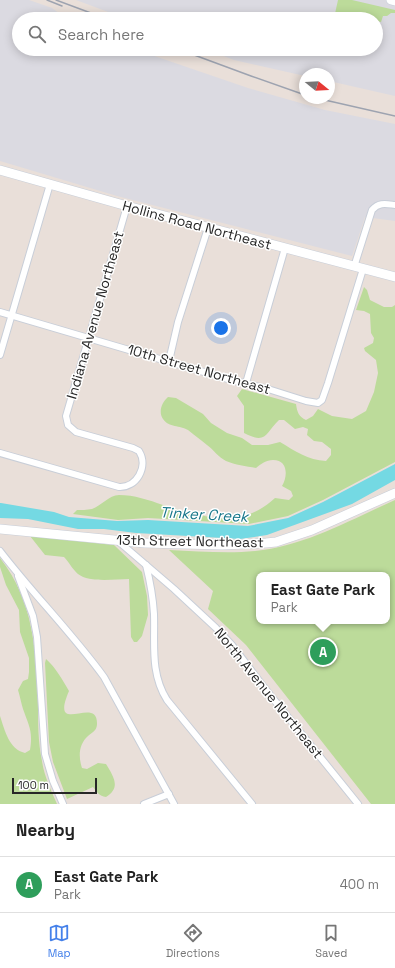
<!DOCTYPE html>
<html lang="en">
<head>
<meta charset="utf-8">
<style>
  :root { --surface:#fff; --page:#f2f2f2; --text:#222; --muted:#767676; --line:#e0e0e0; --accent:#4581ea }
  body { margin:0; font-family:"Space Grotesk",sans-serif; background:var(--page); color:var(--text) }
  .compass { position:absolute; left:299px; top:68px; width:36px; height:36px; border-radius:50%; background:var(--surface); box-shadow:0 2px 10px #0003; rotate:108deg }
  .scale { position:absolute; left:12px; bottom:10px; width:85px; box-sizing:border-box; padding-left:4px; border:2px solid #272727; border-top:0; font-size:11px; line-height:14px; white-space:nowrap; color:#272727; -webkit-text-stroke:3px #fff; paint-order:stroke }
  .you { position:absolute; left:221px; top:328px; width:14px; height:14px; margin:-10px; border:3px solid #fff; border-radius:50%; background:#1a73e8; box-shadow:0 0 0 6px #1a73e833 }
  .badge { display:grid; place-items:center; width:26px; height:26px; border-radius:50%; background:var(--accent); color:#fff; font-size:13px; font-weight:700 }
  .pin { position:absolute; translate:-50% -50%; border:2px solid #fff; box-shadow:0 1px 4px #0006 }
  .popup { position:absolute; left:256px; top:572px; width:134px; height:52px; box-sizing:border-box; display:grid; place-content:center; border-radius:8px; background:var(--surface); filter:drop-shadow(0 1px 3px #0005); font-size:13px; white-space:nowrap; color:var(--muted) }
  .popup b { font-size:15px; color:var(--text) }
  .popup::after { content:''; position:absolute; left:50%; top:100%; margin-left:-8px; border:8px solid transparent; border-top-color:var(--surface) }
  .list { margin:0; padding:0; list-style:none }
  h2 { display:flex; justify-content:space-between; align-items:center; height:52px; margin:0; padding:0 16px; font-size:17px }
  h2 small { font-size:13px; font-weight:400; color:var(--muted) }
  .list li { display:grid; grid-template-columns:26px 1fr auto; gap:12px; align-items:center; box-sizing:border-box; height:56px; padding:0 16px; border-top:1px solid var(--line) }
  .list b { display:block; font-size:15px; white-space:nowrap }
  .list p { margin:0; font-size:13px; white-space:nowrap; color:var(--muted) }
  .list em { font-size:13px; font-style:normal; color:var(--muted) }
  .icon { flex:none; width:22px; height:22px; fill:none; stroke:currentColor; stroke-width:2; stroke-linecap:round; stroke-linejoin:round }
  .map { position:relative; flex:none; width:395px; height:804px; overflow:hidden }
  .search { position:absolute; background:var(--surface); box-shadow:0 2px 10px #0003; left:12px; right:12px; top:12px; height:44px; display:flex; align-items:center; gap:10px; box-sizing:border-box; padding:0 14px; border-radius:22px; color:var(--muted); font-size:15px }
  .sheet { height:108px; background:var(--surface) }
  nav { display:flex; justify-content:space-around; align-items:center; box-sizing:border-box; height:56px; border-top:1px solid var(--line); background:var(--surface); font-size:11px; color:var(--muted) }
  nav a { display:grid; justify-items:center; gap:2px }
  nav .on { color:var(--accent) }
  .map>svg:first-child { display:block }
</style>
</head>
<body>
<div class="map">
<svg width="395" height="804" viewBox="0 0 395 804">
  <rect width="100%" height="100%" fill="#e9dfd9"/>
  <g fill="#dbdae1">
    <polygon points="0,0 29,0 52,8 67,19 19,19 19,49 134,49 248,88 325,110 395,124 395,221 365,217 352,256 117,196 0,161"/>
    <polygon points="76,0 395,0 395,96 329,81 329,74 305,74 305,76 234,60 205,49 376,49 376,19 127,19"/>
  </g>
  <g fill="#bcdb9a" fill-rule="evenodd">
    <polygon points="338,0 352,0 395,10 395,13 391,13 387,16 383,16 381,22 376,21 376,19 370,19 347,13 345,19 334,18"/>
    <path d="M364 287 367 290 370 300 384 307H392L395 305V462L323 500 288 516 249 524 148 518 118 520 73 514 77 510C81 510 87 510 92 509 101 506 109 495 119 495 134 495 149 500 163 505 203 517 241 530 275 498L289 500 293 496 291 491 282 486C288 476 288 460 273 460 266 460 261 464 256 468 246 466 235 465 226 461 218 457 214 450 207 445 201 440 194 435 188 430 180 425 169 428 163 419 158 412 162 402 168 397L176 398 203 414 211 423 227 433 242 438 252 445H268L280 442C295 451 308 460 326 461L331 455V449L322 442 314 441 307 435 308 429 303 427 295 429 284 420H279C265 433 267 445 244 433V406L237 396 242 389 296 404C297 412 299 417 306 420L313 416 318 409 332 416 352 419 366 411 374 392 378 373 376 360 365 351 364 348 373 343 374 338 371 333 370 314 364 311 356 310Z"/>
    <path d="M395 500V804H371L246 645 208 609 213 591 169 550C197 551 227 554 255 551 305 546 350 520 395 500ZM259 575H387V621H259Z"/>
    <path d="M30 536 114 545 142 572 147 596 148 615 142 636 137 642H134L131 637 129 579C115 579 89 583 78 574 73 570 69 562 64 557L45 555Z"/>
    <path d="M0 558C34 601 36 651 38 703 38 722 38 742 42 761 44 776 51 790 57 804H0V716C5 731 9 749 25 753L30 750C33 731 29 726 23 709 21 703 20 696 18 690L23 681 28 679 29 672V658L20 632 19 610 6 585 0 567Z"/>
    <path d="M46 659C56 668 62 679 69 691 49 738 98 694 97 724 97 730 93 732 88 736 79 744 78 756 82 768L87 769 98 763 106 764C114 777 121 788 106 797 99 796 97 792 93 787L67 799 53 762 49 742 45 663Z"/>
  </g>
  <polygon fill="#74d9e3" points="395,464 395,480 352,504 267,535 240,539 136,533 104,529 78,529 28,519 0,518 0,503 1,503 54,512 69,517 117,521 148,520 248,526 288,518 323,502"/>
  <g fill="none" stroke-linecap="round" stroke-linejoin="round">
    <defs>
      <g id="street">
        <path d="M354 267 372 210C379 202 386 204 395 205"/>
        <polyline points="0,312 231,380 268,389 306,401 318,403 322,400 328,383 363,269"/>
        <polyline points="0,355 50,184"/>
        <polyline points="169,361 178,322 208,228"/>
        <polyline points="246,383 285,248"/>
        <path d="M0 453 119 487C136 488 149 467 139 451L133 448 76 432 68 425 66 416 127 206"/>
        <polyline points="118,541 174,589 216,628 232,645 263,686 358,804"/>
        <path d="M0 551C33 594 72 633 104 677L174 804"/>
        <path d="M146 565C150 581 153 598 154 614 155 644 150 673 167 700L252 804"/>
        <polyline points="18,576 33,616 37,637 45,754 53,781 63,804"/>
        <polyline points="144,804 169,794"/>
      </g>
      <g id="secondary">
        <polyline points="391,0 395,1"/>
        <polyline points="0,170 127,206 395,277"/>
        <polyline points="0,529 145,543 222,545 266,543 276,542 312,530 395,493"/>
      </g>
    </defs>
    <use href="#street" stroke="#c8ced8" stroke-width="8"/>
    <use href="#secondary" stroke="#c8ced8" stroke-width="10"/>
    <use href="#street" stroke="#fff" stroke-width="6"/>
    <use href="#secondary" stroke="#fff" stroke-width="9"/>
    <g stroke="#9da3b0" stroke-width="1.5">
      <polyline points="47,0 62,6"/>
      <polyline points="56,0 107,19"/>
      <polyline points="178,49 251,76 305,95"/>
      <polyline points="316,98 395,116"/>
    </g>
  </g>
  <g text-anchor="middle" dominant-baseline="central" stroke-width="3" stroke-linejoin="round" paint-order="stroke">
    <g font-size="14" fill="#272727" stroke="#fff">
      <text transform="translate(197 225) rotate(15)">Hollins Road Northeast</text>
      <text transform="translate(95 315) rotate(-74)">Indiana Avenue Northeast</text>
      <text transform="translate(199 369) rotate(16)">10th Street Northeast</text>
      <text transform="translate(190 541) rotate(1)">13th Street Northeast</text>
      <text transform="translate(269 693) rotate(51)">North Avenue Northeast</text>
    </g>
    <g font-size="15" font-style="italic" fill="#18778a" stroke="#fff">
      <text transform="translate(204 514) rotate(3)">Tinker Creek</text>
    </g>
  </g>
</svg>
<svg class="compass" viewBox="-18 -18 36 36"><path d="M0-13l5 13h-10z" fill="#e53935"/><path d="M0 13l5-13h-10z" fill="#767676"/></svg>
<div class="scale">100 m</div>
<div class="you"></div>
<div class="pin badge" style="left:323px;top:652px;background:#2e9e5b">A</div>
<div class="popup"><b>East Gate Park</b>Park</div>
<div class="search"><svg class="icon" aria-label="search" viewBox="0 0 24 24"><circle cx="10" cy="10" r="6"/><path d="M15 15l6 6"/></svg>Search here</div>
</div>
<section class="sheet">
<h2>Nearby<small></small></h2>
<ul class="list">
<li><span class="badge" style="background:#2e9e5b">A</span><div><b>East Gate Park</b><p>Park</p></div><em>400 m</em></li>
</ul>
</section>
<nav>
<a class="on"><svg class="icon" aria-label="map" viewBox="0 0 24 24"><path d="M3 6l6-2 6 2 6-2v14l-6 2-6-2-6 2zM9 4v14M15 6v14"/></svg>Map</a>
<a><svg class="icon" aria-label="directions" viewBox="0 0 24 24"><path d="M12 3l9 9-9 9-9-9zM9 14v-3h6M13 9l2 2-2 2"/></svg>Directions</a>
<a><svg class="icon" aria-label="saved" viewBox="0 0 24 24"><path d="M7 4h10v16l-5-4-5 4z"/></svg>Saved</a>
</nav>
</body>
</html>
